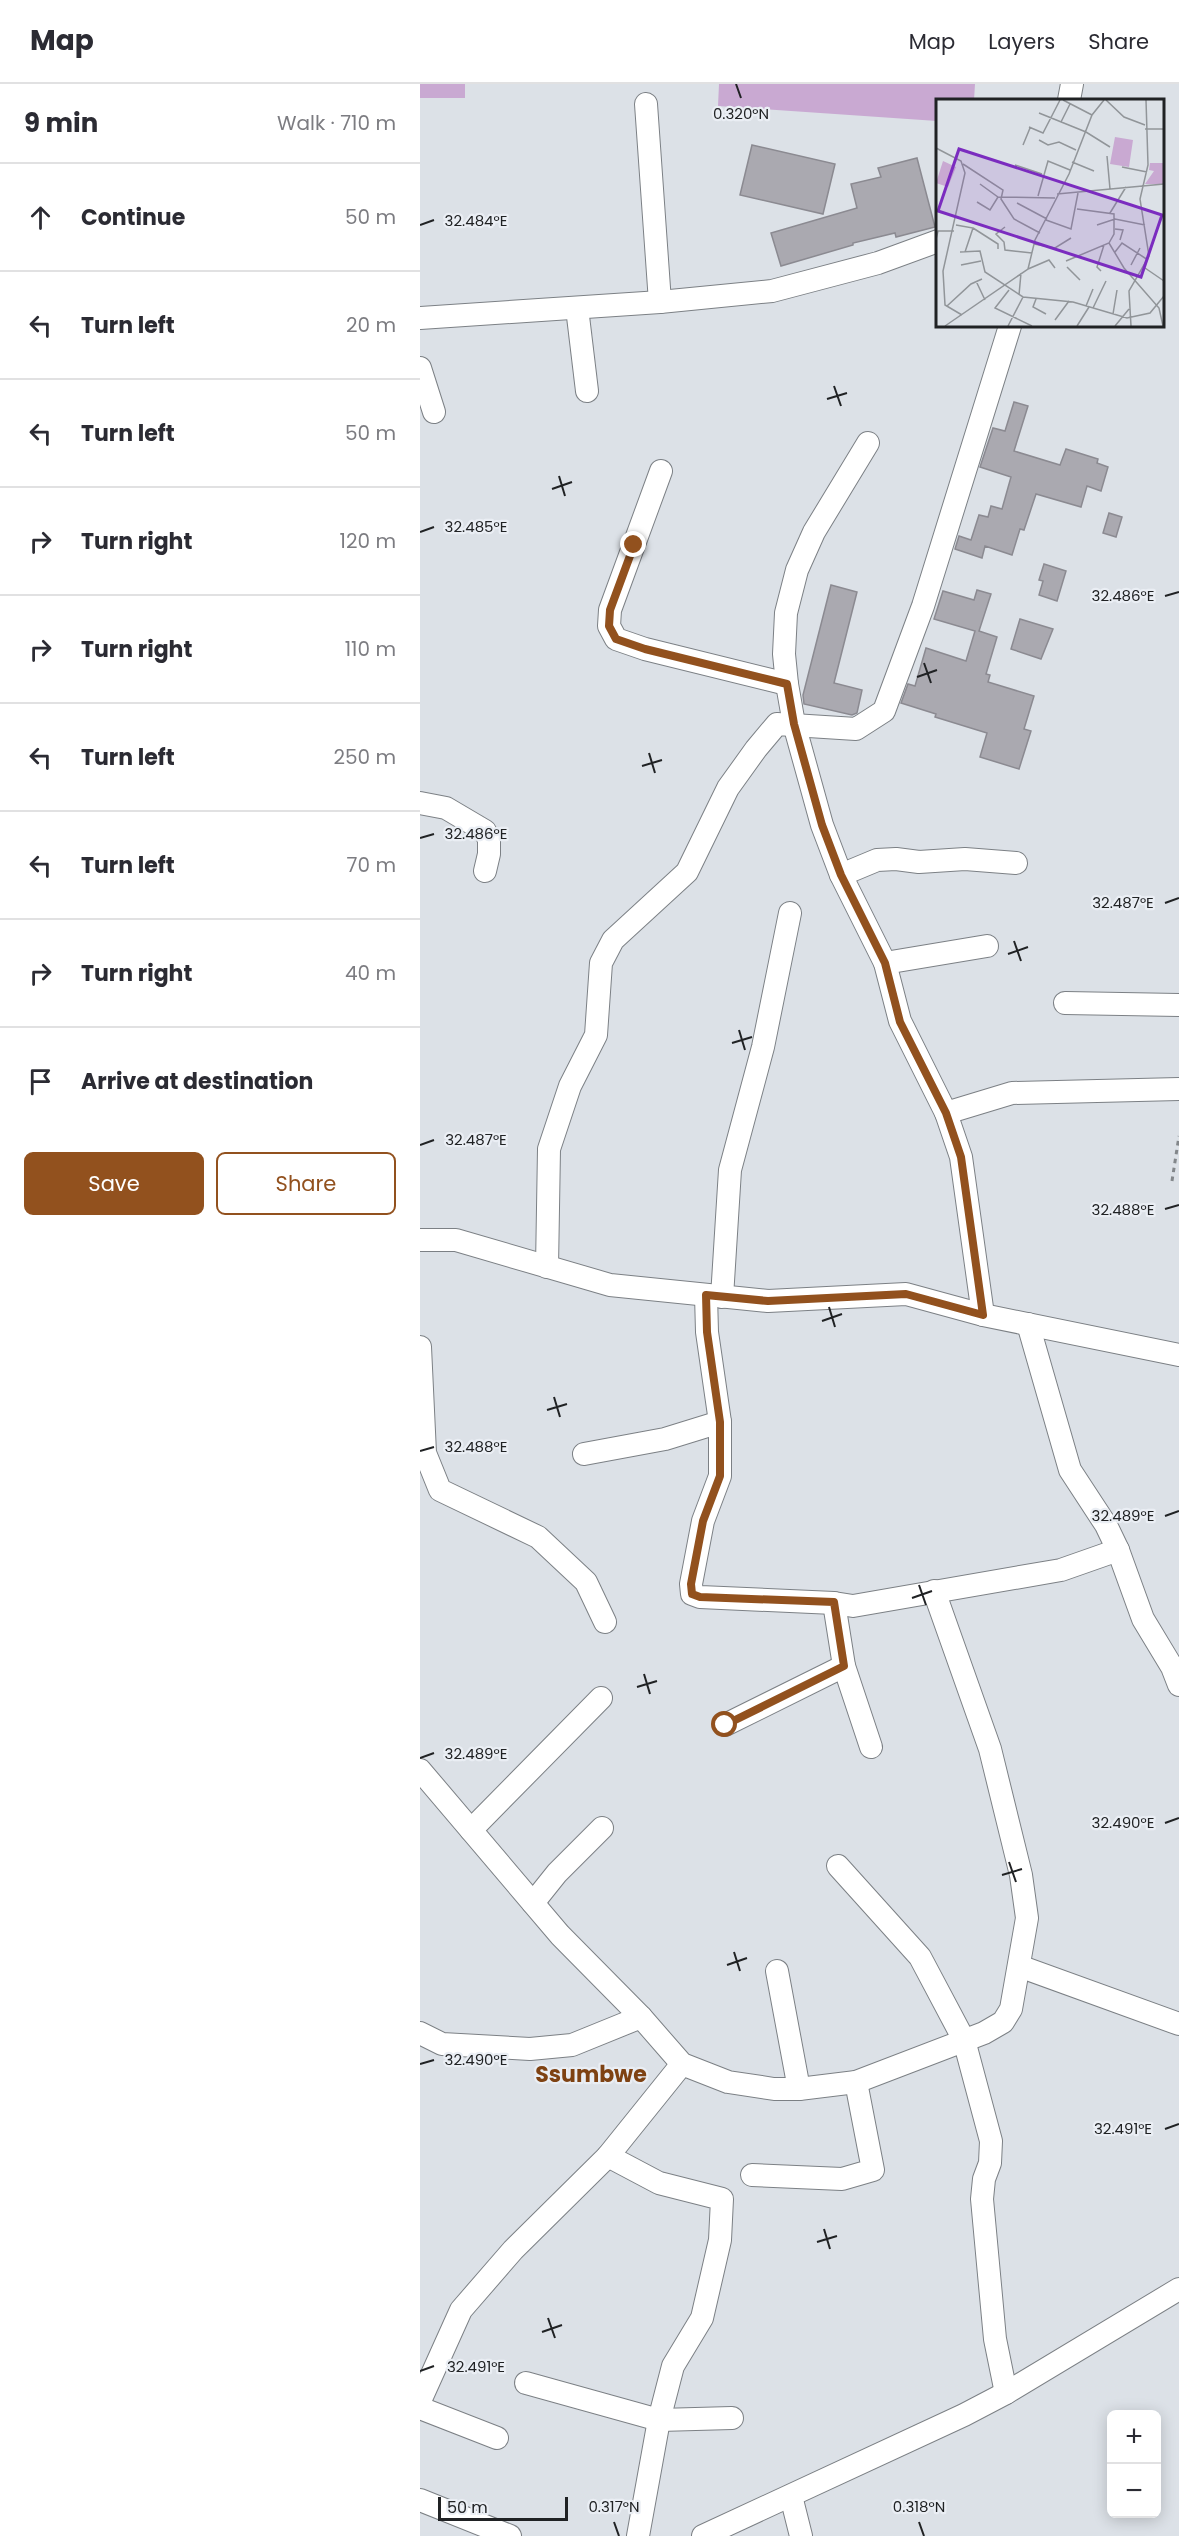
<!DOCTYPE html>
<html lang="en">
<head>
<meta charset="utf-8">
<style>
  :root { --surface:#fff; --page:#f7f7f7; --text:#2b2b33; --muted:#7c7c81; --line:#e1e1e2; --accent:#92511e }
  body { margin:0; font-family:Poppins,sans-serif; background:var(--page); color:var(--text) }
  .controls { position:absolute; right:18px; bottom:18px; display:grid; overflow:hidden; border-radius:9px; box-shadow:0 3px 15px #0003 }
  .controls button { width:54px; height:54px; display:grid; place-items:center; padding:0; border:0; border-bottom:2px solid var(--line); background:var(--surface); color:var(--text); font:30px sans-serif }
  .scale { position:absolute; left:18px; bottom:15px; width:130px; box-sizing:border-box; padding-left:6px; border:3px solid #202224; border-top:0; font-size:16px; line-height:21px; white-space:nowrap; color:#202224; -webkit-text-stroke:4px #eaeef4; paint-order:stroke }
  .stop { position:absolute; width:18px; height:18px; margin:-14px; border:4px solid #92511e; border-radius:50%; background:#fff }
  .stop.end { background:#92511e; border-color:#fff; box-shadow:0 2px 6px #0008 }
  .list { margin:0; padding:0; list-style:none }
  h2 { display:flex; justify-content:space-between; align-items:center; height:78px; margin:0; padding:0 24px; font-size:26px }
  h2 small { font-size:20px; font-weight:400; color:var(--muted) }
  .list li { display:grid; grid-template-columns:39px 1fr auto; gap:18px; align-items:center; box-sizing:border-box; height:108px; padding:0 24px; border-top:2px solid var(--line) }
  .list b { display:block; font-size:22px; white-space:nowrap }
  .list em { font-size:20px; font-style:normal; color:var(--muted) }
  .actions { display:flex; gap:12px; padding:18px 24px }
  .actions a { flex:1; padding:14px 0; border:2px solid var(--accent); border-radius:9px; text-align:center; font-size:21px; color:var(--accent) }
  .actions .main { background:var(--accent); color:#fff }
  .icon { flex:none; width:33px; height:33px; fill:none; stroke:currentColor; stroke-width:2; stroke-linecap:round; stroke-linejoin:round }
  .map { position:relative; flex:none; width:759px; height:2452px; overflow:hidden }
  header { display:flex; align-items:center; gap:36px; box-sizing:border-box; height:84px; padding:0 30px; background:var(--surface); border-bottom:2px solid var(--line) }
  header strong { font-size:28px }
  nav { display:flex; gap:33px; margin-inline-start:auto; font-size:21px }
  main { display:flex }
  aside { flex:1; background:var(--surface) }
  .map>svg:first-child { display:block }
</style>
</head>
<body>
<header>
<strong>Map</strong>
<nav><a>Map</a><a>Layers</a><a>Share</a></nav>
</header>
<main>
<aside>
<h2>9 min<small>Walk · 710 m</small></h2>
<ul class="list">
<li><svg class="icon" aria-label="ahead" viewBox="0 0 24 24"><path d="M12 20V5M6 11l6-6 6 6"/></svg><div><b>Continue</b></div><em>50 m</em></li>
<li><svg class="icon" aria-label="left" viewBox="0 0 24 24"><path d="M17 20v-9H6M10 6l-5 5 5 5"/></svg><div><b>Turn left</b></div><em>20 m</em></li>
<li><svg class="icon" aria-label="left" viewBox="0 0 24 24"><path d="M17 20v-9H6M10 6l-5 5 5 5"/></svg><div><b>Turn left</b></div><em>50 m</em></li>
<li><svg class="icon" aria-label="right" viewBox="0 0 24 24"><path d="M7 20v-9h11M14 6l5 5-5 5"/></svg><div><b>Turn right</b></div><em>120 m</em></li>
<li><svg class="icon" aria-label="right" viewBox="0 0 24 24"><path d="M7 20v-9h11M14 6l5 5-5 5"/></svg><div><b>Turn right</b></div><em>110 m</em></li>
<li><svg class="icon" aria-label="left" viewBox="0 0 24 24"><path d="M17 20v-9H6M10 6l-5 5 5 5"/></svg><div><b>Turn left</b></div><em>250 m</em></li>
<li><svg class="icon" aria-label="left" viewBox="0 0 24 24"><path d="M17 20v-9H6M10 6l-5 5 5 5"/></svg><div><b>Turn left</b></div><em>70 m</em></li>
<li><svg class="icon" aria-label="right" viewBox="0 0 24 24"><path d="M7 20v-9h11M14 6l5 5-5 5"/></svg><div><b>Turn right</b></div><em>40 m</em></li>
<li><svg class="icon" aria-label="arrive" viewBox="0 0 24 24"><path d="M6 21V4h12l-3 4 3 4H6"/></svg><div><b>Arrive at destination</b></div></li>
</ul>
<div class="actions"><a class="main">Save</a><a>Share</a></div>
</aside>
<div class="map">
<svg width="759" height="2452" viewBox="0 0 759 2452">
  <rect width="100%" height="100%" fill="#dce1e7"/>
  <g fill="#c9a9d2">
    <rect x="0" y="0" width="45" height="14"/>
    <polygon points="299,0 555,0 554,16 518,16 517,37 298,22"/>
  </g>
  <g fill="#aaa9b0" stroke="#8b8a91" stroke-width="1.5">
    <polygon points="332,61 415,80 403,130 320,111"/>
    <polygon points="497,74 515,143 476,153 475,149 433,159 433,161 361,182 351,149 437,124 431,100 461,93 458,84"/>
    <polygon points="594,318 608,322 594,367 640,381 646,365 678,375 677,379 688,383 681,407 667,402 661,423 616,410 604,446 600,445 592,471 565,462 562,474 535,465 539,452 551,456 559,431 568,433 571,422 582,425 591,393 560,383 573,344 585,347"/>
    <polygon points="689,429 702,433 696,453 683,449"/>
    <polygon points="624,480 646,487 637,517 619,511 623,497 619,496"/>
    <polygon points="411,501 437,508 414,599 442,606 437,629 432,631 384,620 383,611"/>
    <polygon points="557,506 571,510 559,547 577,553 566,590 570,591 568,598 614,612 604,645 611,647 599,685 560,673 567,649 515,633 516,630 481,619 488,600 495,602 506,564 546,577 555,547 514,535 523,507 554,516"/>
    <polygon points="600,535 633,545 621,575 591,565"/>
  </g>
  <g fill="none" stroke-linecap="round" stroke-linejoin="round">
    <defs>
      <g id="minor">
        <polyline points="649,16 652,0"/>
        <polyline points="226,20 240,218"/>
        <polyline points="157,224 167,307"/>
        <polyline points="0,234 240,218 352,207 458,179 518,157"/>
        <polyline points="0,284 14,328"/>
        <polyline points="448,359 394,448 377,486 366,529 364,570 367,600 374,640 402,741 421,791 465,879 480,937 526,1029 541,1073 563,1231"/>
        <polyline points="241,387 190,526 189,542 196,555 225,565 367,600"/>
        <polyline points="0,719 26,724 65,747 69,756 69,770 65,787"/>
        <polyline points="421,791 457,776 476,775 499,778 545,775 596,779"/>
        <polyline points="465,879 567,862"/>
        <polyline points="645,919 759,921"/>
        <polyline points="526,1029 592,1009 759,1005"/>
        <polyline points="0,1156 36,1156 190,1201 348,1217 486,1210 563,1231 759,1271"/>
        <polyline points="127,1183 129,1065 150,1002 176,951 181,879 193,856 267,788 308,704 336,665 357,640 436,645 464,627 503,522 590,242"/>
        <polyline points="286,1211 287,1248 300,1338 300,1392 283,1437 271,1500 272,1510 280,1513 414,1519 433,1522 641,1486 698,1466"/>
        <polyline points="302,1213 310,1086 343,963 370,829"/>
        <polyline points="608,1240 650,1386 686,1441 698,1466 723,1535 752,1583 759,1601"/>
        <polyline points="0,1263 5,1369 20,1406 118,1453 166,1498 185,1538"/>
        <polyline points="164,1370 245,1355 300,1338"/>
        <polyline points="414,1519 424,1582 451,1663"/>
        <polyline points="305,1641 424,1582"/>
        <polyline points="0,1686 140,1851 221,1933 262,1980 308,1998 354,2005 379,2005 436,1998 564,1949 583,1938 591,1925 607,1834 601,1791 570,1665 514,1507"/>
        <polyline points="51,1746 181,1614"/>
        <polyline points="418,1782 500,1873 544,1956 571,2057 570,2079 564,2095 562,2115 575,2255 586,2309"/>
        <polyline points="113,1819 137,1789 182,1744"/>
        <polyline points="599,1882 759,1940"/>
        <polyline points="357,1887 379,2005"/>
        <polyline points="0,1949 22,1960 110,1965 152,1961 221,1933"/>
        <polyline points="188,2072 239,2099 302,2115 300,2156 282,2234 253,2282 239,2336 218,2452"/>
        <polyline points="332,2091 422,2095 453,2086 436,1998"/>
        <polyline points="106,2299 239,2336 312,2334"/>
        <polyline points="0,2317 41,2226 93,2166 188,2072 262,1980"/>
        <polyline points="0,2324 77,2354"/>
        <polyline points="371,2412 381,2452"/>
        <polyline points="0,2416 90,2452"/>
        <polyline points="283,2452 544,2331 586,2309 759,2205"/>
      </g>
    </defs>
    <use href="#minor" stroke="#7c8085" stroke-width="24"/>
    <polyline stroke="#83878b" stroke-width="3" stroke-dasharray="4.5 4.5" stroke-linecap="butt" points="752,1097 759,1052"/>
    <use href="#minor" stroke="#fff" stroke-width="22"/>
  </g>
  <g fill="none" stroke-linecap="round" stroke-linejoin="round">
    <polyline stroke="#92511e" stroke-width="8" points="214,461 190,526 189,542 196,555 225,565 367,600 374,640 402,741 421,791 465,879 480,938 526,1029 541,1073 563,1231 486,1210 348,1217 286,1211 287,1248 300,1338 300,1392 283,1437 271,1500 272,1510 280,1513 414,1518 424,1582 305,1641"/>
  </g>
  <path fill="none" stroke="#202224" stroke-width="2" d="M316 0 321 14M0 141 14 136M414 302 421 322M407 315 427 309M139 392 145 412M132 405 152 398M0 448 14 443M745 512 759 508M504 579 511 599M497 593 517 586M229 669 235 689M222 682 242 676M0 754 14 750M745 819 759 814M594 857 601 877M588 870 608 863M319 946 325 966M312 959 332 953M0 1061 14 1056M745 1125 759 1121M409 1223 415 1243M402 1237 422 1230M134 1313 140 1333M127 1326 147 1320M0 1367 14 1363M745 1432 759 1427M499 1501 506 1521M492 1514 512 1507M224 1590 230 1610M217 1603 237 1597M0 1674 14 1669M745 1739 759 1734M589 1778 596 1798M582 1791 602 1785M314 1868 320 1887M307 1881 327 1874M0 1980 14 1976M745 2045 759 2040M404 2145 410 2165M397 2158 417 2152M128 2234 135 2254M122 2248 142 2241M0 2287 14 2282M194 2438 199 2452M499 2438 504 2452"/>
  <g text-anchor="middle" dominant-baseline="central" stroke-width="4.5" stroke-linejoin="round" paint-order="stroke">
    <g font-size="22" font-weight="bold" fill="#7e4213" stroke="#eaeef4">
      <text x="171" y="1990">Ssumbwe</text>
    </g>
  </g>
  <g transform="translate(516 15)">
    <rect width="228" height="228" fill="#dce1e7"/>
    <path d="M179 38 197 41 193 68 174 65ZM7 62 20 68 12 88 0 84ZM214 64H228V85H209L218 72 213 71Z" fill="#c9a9d2"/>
    <path fill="none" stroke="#919599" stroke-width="1.5" d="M127 1 156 16M170 1 188 18 209 26M103 14 150 33 174 48M125 23 134 5M93 28 107 34 124 1M209 30H228M103 41 112 46 123 43 140 51M87 46 94 29M0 49 25 62 29 74 7 172 9 206 26 216M171 57 174 90M136 63 158 72M27 65 67 91 65 100 78 120 104 134M79 66 106 75M186 68 211 73M44 85 62 98 119 99M121 95 228 85M102 97 112 62 134 71M41 103 54 111 62 98M81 104 111 120M174 114 190 88M110 121 135 130 142 94M20 126 37 129 29 153M161 126 179 120 209 126M69 128 60 135 68 143 69 151 96 154M37 129 62 145V150M179 130 187 131 184 141M0 140 2 132H18M173 144 188 169 223 209 227 227M98 145 119 149 135 139M24 153 44 152 49 173 87 198 137 203 191 219 214 214 228 197M179 153 186 144 212 161M130 162 173 144 178 135V115L141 110M25 166 45 162M195 166 204 149M131 168 144 181M209 169 228 182M92 170 113 161 119 169M165 172 161 168 168 146M40 182 49 201M73 191 59 209 96 227M83 196 85 174M100 200 97 208 110 215M11 207 35 185 46 180M150 207 157 190M157 209 170 182M177 215 181 191M119 221 133 202M9 227 92 170 99 141 133 75 156 16 168 1M72 227 87 198M141 227 153 208M179 227 193 210M195 227 193 192 213 157 204 100 212 66 210 1"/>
    <path fill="#7b2cbf" fill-opacity="0.15" stroke="#7b2cbf" stroke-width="3" d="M23 50 226 116 205 178 2 112Z"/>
    <rect width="228" height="228" fill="none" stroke="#202224" stroke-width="3"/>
  </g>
  <g font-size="15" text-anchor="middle" fill="#202224" stroke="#eaeef4" stroke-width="4.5" stroke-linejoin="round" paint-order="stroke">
    <text x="321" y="35">0.320°N</text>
    <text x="56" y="142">32.484°E</text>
    <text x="56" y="448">32.485°E</text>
    <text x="703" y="517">32.486°E</text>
    <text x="56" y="755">32.486°E</text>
    <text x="703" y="824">32.487°E</text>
    <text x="56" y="1061">32.487°E</text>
    <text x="703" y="1131">32.488°E</text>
    <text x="56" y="1368">32.488°E</text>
    <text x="703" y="1437">32.489°E</text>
    <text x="56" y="1675">32.489°E</text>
    <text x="703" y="1744">32.490°E</text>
    <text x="56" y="1981">32.490°E</text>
    <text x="703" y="2050">32.491°E</text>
    <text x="56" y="2288">32.491°E</text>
    <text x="194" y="2428">0.317°N</text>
    <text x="499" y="2428">0.318°N</text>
  </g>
</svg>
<div class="controls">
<button>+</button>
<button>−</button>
</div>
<div class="scale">50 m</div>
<div class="stop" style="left:305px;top:1641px"></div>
<div class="stop end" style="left:214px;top:461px"></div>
</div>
</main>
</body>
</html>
